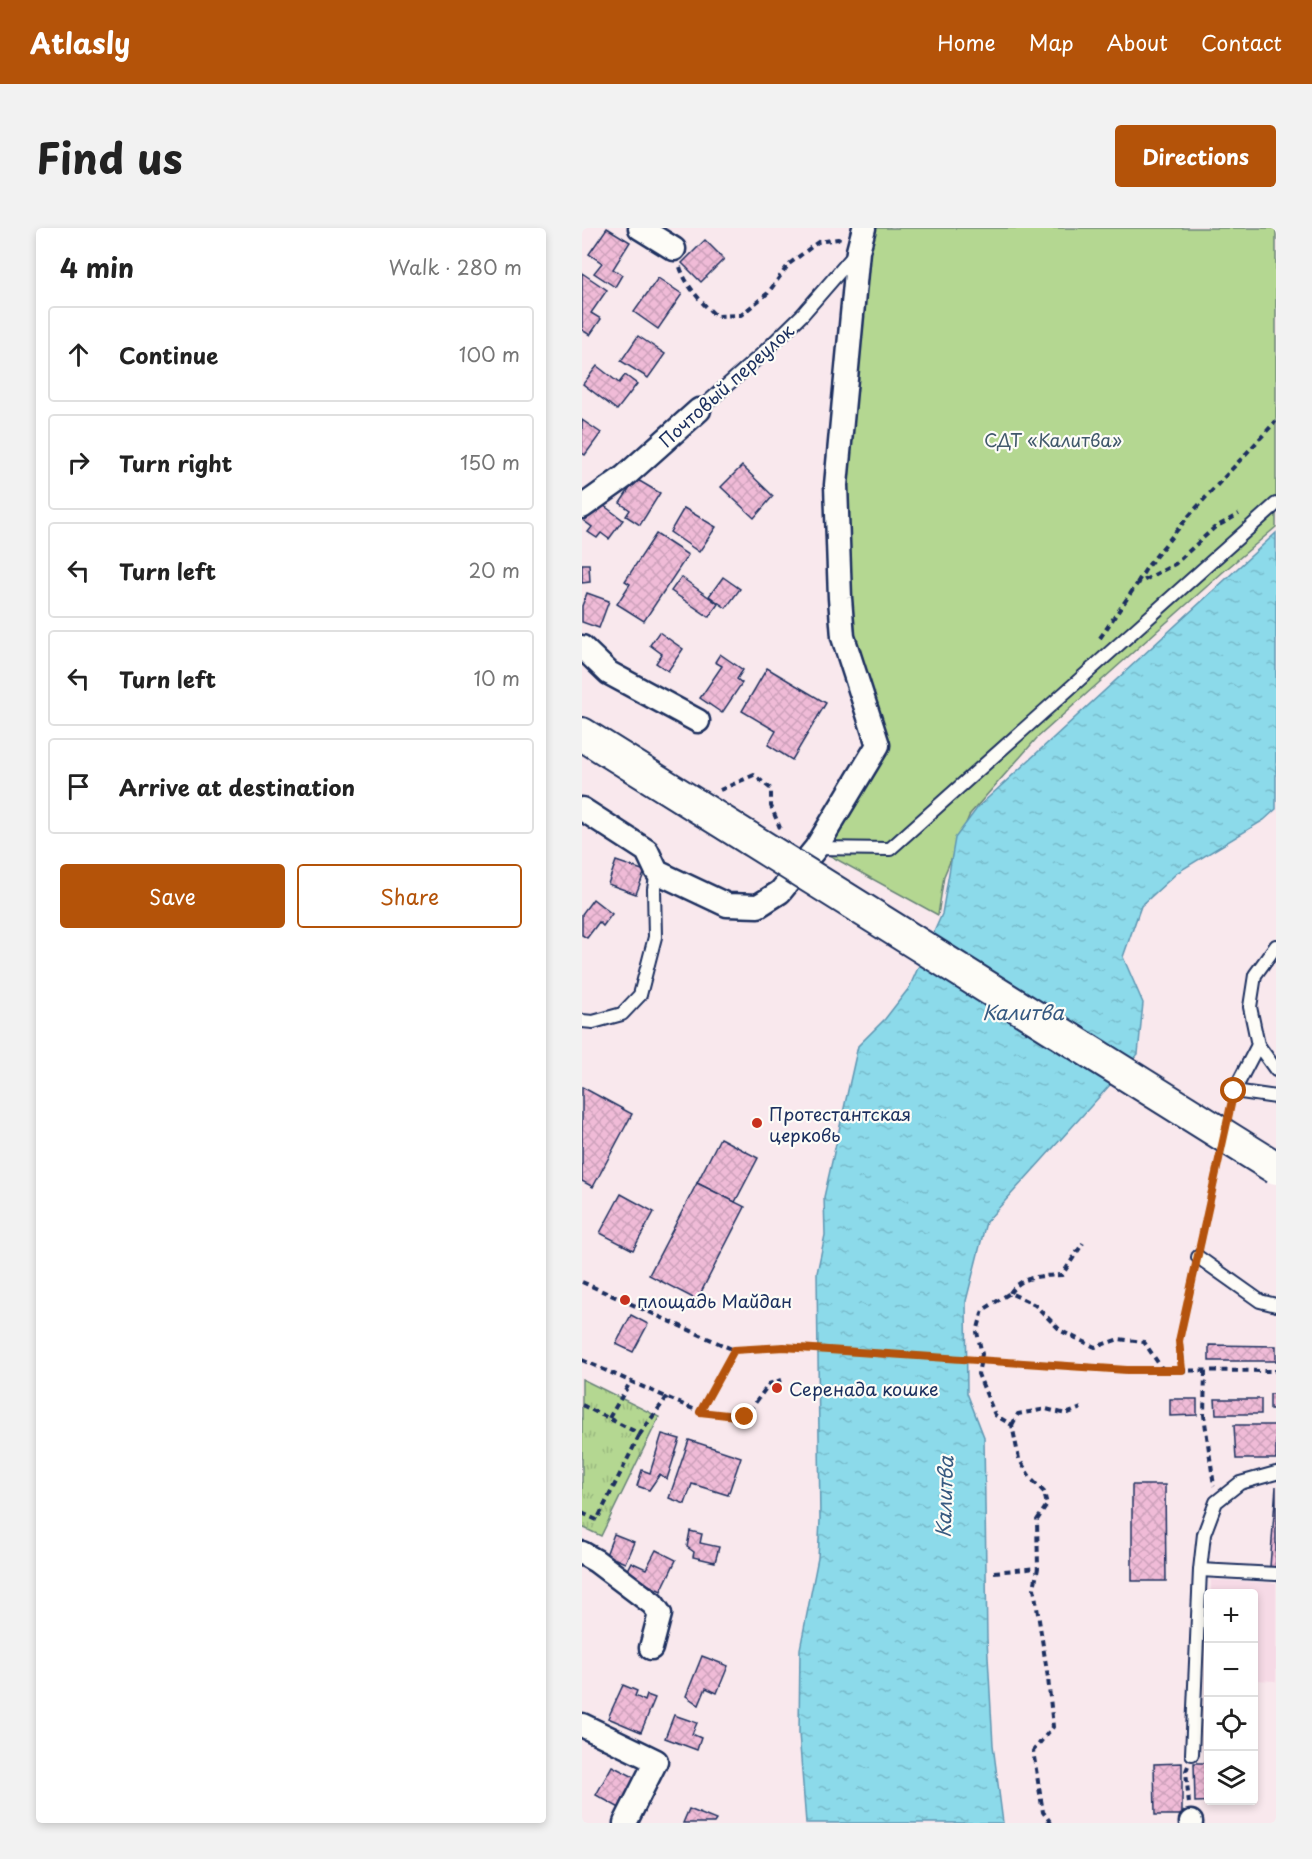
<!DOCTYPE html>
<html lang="en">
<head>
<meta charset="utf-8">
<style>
  :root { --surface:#fff; --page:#f2f2f2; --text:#222; --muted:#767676; --line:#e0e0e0; --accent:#b45309 }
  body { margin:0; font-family:"Playpen Sans",sans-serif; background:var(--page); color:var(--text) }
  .controls { position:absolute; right:18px; bottom:18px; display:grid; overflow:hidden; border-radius:6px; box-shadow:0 3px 9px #0003 }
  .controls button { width:54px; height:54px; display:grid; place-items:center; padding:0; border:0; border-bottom:2px solid var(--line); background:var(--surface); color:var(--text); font:30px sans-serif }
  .stop { position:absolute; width:18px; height:18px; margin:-14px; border:4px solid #b45309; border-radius:50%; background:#fff }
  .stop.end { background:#b45309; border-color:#fff; box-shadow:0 2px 6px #0008 }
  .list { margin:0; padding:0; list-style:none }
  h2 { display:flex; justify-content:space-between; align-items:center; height:78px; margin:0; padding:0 24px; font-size:26px }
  h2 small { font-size:20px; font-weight:400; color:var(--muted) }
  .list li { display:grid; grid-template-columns:39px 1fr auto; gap:18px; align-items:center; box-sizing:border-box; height:96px; margin:0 12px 12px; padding:0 12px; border:2px solid var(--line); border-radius:6px }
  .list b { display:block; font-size:22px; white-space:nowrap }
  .list em { font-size:20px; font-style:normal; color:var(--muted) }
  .actions { display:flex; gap:12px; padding:18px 24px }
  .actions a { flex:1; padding:14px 0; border:2px solid var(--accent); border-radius:6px; text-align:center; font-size:21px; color:var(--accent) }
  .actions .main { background:var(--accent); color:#fff }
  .icon { flex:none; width:33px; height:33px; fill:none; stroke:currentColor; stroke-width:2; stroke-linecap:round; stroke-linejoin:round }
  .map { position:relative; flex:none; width:694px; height:1595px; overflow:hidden; border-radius:6px }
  header { display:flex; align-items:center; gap:36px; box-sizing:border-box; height:84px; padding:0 30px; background:var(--accent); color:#fff }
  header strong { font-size:28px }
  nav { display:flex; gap:33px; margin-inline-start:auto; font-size:21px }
  .intro { display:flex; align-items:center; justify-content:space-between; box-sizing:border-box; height:144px; padding:0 36px }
  h1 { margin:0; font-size:42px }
  .button { padding:15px 27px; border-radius:6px; background:var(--accent); color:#fff; font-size:21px; font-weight:700 }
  main { display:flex; gap:36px; padding:0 36px }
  aside { flex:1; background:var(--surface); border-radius:6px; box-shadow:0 3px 9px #0003 }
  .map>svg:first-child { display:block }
</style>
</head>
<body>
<header>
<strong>Atlasly</strong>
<nav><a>Home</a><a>Map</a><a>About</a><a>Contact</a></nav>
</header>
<div class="intro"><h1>Find us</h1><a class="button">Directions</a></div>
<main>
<aside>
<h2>4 min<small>Walk · 280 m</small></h2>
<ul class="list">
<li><svg class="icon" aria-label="ahead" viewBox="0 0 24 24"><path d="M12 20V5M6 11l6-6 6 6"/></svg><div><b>Continue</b></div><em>100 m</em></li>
<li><svg class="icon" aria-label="right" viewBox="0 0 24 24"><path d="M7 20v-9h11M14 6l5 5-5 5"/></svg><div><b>Turn right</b></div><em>150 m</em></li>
<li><svg class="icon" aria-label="left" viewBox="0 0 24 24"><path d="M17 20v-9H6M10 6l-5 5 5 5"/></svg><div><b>Turn left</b></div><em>20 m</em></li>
<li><svg class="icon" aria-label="left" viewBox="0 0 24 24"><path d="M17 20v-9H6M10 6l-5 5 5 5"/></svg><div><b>Turn left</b></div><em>10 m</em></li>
<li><svg class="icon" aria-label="arrive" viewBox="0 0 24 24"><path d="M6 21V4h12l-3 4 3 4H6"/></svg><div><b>Arrive at destination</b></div></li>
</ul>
<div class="actions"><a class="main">Save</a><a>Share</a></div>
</aside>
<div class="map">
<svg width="694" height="1595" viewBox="0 0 694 1595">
  <defs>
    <pattern id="park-tufts" width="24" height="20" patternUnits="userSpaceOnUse" patternTransform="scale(1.5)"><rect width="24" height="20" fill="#b4d791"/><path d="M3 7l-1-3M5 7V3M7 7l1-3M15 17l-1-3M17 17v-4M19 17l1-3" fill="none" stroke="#9ab97f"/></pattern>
    <pattern id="water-ripples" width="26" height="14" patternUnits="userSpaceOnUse" patternTransform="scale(1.5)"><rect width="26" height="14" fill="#8cdaea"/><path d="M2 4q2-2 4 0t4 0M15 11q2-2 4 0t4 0" fill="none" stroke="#78bbcb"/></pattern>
    <pattern id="building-cross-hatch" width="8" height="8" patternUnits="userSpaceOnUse" patternTransform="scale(1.5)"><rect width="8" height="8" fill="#f0bbd7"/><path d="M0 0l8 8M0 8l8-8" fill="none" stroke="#cda1bb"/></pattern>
  </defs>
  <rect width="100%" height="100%" fill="#f9e8ed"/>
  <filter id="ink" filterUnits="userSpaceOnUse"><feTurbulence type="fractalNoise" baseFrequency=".0167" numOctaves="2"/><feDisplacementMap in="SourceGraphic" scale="12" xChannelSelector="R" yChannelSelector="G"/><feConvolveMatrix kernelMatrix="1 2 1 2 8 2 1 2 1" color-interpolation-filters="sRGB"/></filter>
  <g filter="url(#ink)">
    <polygon fill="#f6dae6" points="629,1352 694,1355 694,1453 672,1452 672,1366 629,1365"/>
    <polygon fill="#b4d791" stroke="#688378" stroke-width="1.5" points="275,0 694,0 694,299 641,344 455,510 388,586 362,648 356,687 234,620 296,517 262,418 251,286"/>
    <polygon fill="url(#park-tufts)" stroke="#688378" stroke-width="1.5" points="0,1151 77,1189 19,1308 0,1299"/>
    <polygon fill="url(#water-ripples)" stroke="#5f96b2" stroke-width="1.5" points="694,305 694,581 682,592 596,644 559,678 541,729 561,775 556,826 404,994 384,1073 385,1165 402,1209 405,1411 411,1517 421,1595 224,1595 217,1505 218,1421 236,1330 238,1292 235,1045 243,1007 242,969 276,818 303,791 327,760 360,686 373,610 396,579"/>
    <g fill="url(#building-cross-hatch)" stroke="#1b2f5e" stroke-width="1.5">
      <polygon points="25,0 48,14 31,41 40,47 33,59 12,45 20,35 7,26"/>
      <polygon points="123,12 142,31 119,54 100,35"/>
      <polygon points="0,45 25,62 9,85 19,91 8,107 0,102"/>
      <polygon points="76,50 100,66 76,101 52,84"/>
      <polygon points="56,108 83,126 66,150 39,133"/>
      <polygon points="15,138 37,155 43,147 55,156 35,182 1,156"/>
      <polygon points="0,192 19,205 3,227 0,225"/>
      <polygon points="160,238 191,268 172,290 139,259"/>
      <polygon points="54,251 78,265 58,297 44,288 48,282 38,275"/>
      <polygon points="17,274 41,292 27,311 19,305 15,310 6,304 10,299 2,293"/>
      <polygon points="102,280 134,299 117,324 88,304"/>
      <polygon points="74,306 106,327 62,393 35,376 48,356 43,353"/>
      <polygon points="0,336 7,336 8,354 0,355"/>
      <polygon points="99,349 136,376 127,389 89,363"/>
      <polygon points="141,349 158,361 144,380 127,368"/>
      <polygon points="5,365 27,373 17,400 0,394 0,378"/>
      <polygon points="77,404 101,421 86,443 74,435 80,426 68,417"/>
      <polygon points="138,426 161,442 155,451 160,455 140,485 118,470 140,438 133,434"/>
      <polygon points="185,440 244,475 210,532 186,517 194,503 160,483"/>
      <polygon points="34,633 63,643 54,666 26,656"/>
      <polygon points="11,671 30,686 21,698 17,694 5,710 0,707 0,686"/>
      <polygon points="0,859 50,886 11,959 0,953"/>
      <polygon points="138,910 176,930 153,974 115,955"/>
      <polygon points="115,955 163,979 115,1072 67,1047"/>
      <polygon points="39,966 72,984 51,1022 18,1005"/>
      <polygon points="49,1087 66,1096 51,1124 34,1116"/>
      <polygon points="627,1117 694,1118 694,1133 627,1133"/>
      <rect x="688" y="1166" width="6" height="15"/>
      <polygon points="588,1171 615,1171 615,1187 588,1188"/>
      <polygon points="633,1171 679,1171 679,1186 634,1186"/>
      <polygon points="652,1197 694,1197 694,1231 654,1231"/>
      <polygon points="80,1206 98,1211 85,1251 78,1246 67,1262 55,1258 60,1242 68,1245"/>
      <polygon points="107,1212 159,1229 146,1267 110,1256 103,1276 87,1270"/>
      <polygon points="550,1257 583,1257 584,1353 550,1353"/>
      <polygon points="694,1258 694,1339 688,1339"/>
      <polygon points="108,1303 120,1306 118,1315 137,1319 133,1334 111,1329 112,1324 105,1319"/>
      <polygon points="32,1306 52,1314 43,1335 24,1327"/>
      <polygon points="74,1322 94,1332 79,1363 43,1346 49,1334 64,1341"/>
      <polygon points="120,1428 146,1438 135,1465 124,1460 117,1477 104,1468"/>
      <polygon points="41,1457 55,1463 53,1468 63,1473 65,1467 73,1470 59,1504 26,1490"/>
      <polygon points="92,1487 115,1495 110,1506 119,1510 115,1522 83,1510"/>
      <polygon points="600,1535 600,1587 573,1587 572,1536"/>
      <polygon points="612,1535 626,1535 626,1572 637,1573 613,1574"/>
      <polygon points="30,1538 58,1552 41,1582 14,1567"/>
      <polygon points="107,1581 134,1592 132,1595 101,1595"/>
    </g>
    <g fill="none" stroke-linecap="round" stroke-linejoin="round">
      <defs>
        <g id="service">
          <polyline points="117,182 179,127 220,87 273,26"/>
          <polyline points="234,620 308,621 694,276"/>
          <polyline points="0,793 11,794 40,786 58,767 73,709 72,661 75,644"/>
          <polyline points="676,817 668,779 673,747 694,718"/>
          <polyline points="694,842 676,817 652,863 694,869"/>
          <polyline points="616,1029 678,1073 694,1077"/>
          <polyline points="618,1342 694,1346"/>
          <polyline points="610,1526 618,1342 622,1306 634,1274 658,1255 694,1245"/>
        </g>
        <g id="minor">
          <polyline points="58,0 92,21"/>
          <polyline points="0,279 42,249 117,182"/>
          <polyline points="0,419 27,445 116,493"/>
          <polyline points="0,581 65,623 75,644 145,677 176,678 198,664 234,620 296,517 261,409 258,370 254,257 276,23 282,0"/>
          <polyline points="0,1325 14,1333 71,1376 78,1386 69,1420"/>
          <polyline points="0,1497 74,1533 43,1595"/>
          <polyline points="609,1594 609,1595"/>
        </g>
        <polyline id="secondary" points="0,506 168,611"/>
      </defs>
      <use href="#service" stroke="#1b2f5e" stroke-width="16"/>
      <use href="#minor" stroke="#1b2f5e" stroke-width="27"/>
      <use href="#secondary" stroke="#1b2f5e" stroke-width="36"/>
      <g stroke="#1b2f5e" stroke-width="4" stroke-dasharray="6 4.5" stroke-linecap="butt">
        <path d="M98 39C105 59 118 73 134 88L159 87 186 65 207 36 236 14 256 11 259 13"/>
        <polyline points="555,355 565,339 605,290 694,193"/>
        <polyline points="518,410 555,356 593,336 632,300 657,286"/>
        <polyline points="138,562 172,547 189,561 189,578 198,600"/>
        <polyline points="619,1015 637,931"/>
        <polyline points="0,1054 152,1122"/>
        <path d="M428 1065C440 1047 460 1048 480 1047L501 1015"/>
        <polyline points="0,1132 118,1184 152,1122 202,1119"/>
        <polyline points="545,1142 694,1143"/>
        <polyline points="600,1142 597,1113 613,1043"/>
        <polyline points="623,1143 622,1187 632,1258"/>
        <polyline points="0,1177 58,1206 85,1169"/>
        <polyline points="118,1184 163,1189 187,1156 199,1152"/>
        <polyline points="27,1190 49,1153"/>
        <polyline points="430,1197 436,1186 464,1181 484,1186 499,1180"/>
        <polyline points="0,1285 15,1292 58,1206"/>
        <polyline points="412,1344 456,1340"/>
        <polyline points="606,1538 604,1543 607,1576"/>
        <polyline points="469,1595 461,1584 451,1523 471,1499 466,1450 452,1360 456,1340 455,1292 465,1277 462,1264 450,1252 437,1231 430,1197 413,1187 396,1146 400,1126 395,1104 401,1082 428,1065 453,1077 479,1103 513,1119 537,1111 562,1114 581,1142"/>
      </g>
      <use href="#service" stroke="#fdfcf7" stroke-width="12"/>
      <use href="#minor" stroke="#fdfcf7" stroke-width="22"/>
      <use href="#secondary" stroke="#fdfcf7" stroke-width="32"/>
      <defs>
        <polyline id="secondary-bridge" points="168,611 694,940"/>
      </defs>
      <use href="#secondary-bridge" stroke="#1b2f5e" stroke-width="36" stroke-linecap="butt"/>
      <polyline stroke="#1b2f5e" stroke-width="4" stroke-dasharray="6 4.5" stroke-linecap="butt" points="202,1119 545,1142"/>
      <use href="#secondary-bridge" stroke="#fdfcf7" stroke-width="32"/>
    </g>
  </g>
  <g fill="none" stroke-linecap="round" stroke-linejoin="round" filter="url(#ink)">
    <polyline stroke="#b45309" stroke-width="8" points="163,1189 118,1184 152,1122 202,1119 545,1142 600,1142 597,1113 652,863"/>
  </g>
  <g fill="#c8321e" stroke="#fdfcf7" stroke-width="2">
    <circle cx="175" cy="895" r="6"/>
    <circle cx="43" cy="1072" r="6"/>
    <circle cx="195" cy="1160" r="6"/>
  </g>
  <g text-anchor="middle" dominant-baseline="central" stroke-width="4.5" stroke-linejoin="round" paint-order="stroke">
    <g font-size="18" fill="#1b2f5e" stroke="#fdfcf7">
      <text transform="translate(144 157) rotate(-42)">Почтовый переулок</text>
    </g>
    <g font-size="18" fill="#41596b" stroke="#fdfcf7">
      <text x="471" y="211">СДТ «Калитва»</text>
    </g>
    <g font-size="18" fill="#1b2f5e" stroke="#fdfcf7" text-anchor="start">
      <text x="187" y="885">Протестантская<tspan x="187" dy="21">церковь</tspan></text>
      <text x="55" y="1072">площадь Майдан</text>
      <text x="207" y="1160">Серенада кошке</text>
    </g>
    <g font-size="20" font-style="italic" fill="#375a81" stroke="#fdfcf7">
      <text x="441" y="784">Калитва</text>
      <text transform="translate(362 1269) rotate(-88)">Калитва</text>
    </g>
  </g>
</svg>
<div class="controls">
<button>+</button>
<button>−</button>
<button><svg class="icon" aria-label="locate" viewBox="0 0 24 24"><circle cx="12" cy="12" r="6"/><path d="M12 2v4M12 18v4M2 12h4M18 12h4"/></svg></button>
<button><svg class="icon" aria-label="layers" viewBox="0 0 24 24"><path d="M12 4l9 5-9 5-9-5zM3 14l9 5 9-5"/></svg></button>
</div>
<div class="stop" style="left:652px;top:863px"></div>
<div class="stop end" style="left:163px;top:1189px"></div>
</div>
</main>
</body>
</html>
